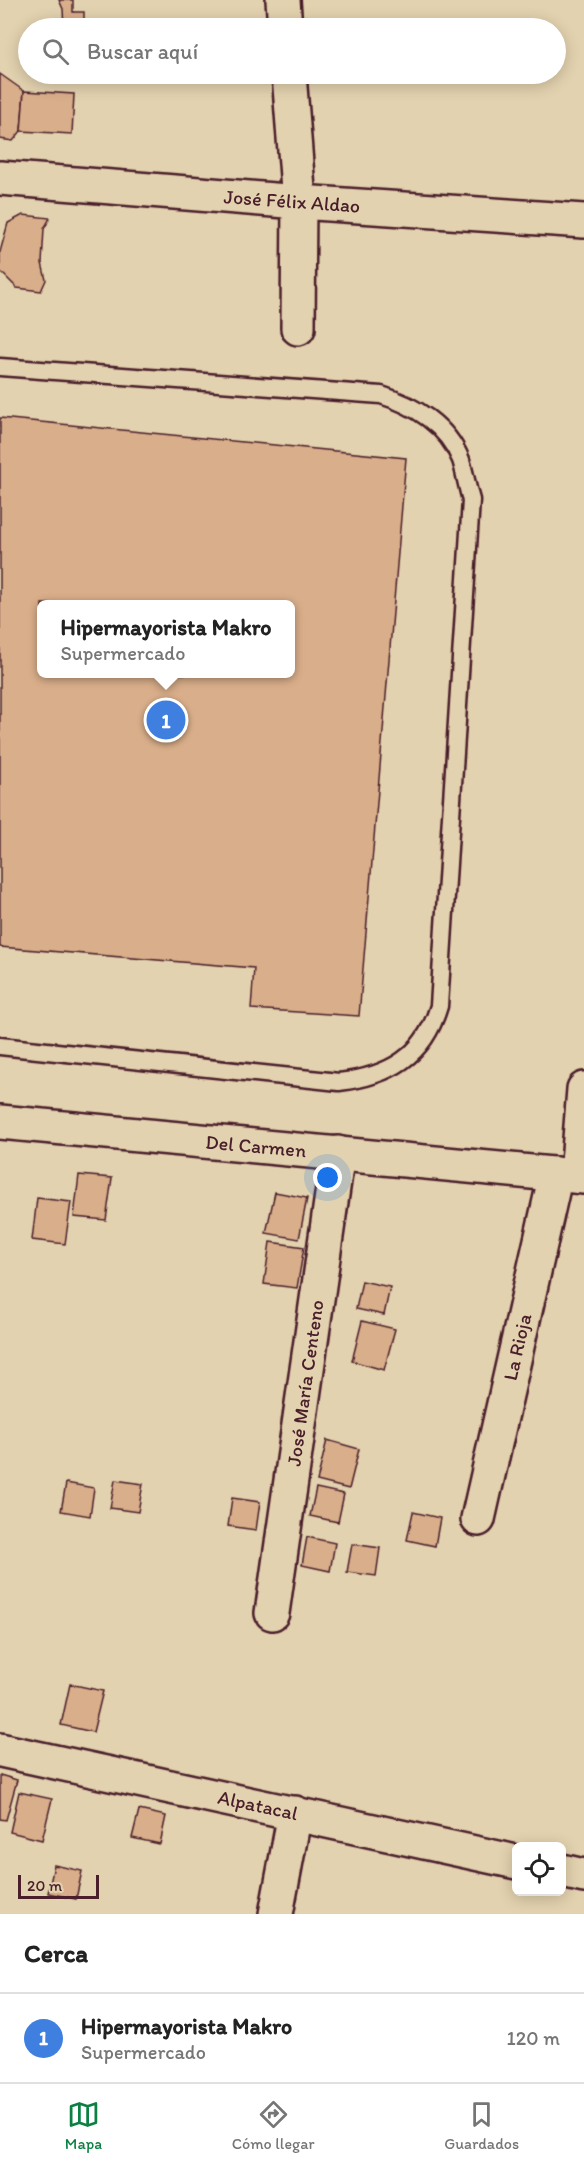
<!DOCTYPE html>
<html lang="es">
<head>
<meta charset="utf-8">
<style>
  :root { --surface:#fff; --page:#f6f6f6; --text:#222; --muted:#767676; --line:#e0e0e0; --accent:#0b8043 }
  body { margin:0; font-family:Itim,sans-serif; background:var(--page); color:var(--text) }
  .controls { position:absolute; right:18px; bottom:18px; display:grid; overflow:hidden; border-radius:9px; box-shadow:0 3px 15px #0003 }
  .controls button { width:54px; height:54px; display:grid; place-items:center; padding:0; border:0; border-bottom:2px solid var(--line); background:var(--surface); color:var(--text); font:30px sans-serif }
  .scale { position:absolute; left:18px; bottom:15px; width:81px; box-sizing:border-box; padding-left:6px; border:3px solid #4a1f2b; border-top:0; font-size:16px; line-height:21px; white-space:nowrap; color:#4a1f2b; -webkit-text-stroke:4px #e3d2af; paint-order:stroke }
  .you { position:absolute; left:328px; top:1178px; width:21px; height:21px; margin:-15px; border:4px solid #fff; border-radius:50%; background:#1a73e8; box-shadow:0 0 0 9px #1a73e833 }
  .badge { display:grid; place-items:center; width:39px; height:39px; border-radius:50%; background:var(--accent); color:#fff; font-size:20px; font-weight:700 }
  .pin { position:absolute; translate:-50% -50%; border:3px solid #fff; box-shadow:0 2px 6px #0006 }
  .popup { position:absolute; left:37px; top:600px; width:258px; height:78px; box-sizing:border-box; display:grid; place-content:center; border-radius:9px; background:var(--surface); filter:drop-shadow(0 2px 4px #0005); font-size:20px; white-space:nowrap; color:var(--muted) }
  .popup b { font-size:22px; color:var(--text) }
  .popup::after { content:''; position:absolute; left:50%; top:100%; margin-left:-12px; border:12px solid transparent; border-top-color:var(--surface) }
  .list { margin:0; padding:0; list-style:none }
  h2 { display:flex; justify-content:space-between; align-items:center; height:78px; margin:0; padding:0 24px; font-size:26px }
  h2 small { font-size:20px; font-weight:400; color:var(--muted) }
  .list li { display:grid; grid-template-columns:39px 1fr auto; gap:18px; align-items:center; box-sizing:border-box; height:90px; padding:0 24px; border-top:2px solid var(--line) }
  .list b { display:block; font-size:22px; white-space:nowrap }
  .list p { margin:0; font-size:20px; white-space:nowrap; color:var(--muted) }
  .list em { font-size:20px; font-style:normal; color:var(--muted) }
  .icon { flex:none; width:33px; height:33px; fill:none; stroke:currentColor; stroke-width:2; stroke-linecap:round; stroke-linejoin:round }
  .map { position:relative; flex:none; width:584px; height:1914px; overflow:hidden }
  .search { position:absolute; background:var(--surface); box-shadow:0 3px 15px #0003; left:18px; right:18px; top:18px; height:66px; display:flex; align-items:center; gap:15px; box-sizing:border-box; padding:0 21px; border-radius:33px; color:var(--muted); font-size:22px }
  .sheet { height:168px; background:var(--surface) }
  nav { display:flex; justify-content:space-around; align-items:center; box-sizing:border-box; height:84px; border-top:2px solid var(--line); background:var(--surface); font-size:16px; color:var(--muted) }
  nav a { display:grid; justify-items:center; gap:3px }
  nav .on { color:var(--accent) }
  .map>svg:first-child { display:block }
</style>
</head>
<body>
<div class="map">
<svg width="584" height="1914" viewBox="0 0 584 1914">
  <rect width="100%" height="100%" fill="#e3d2af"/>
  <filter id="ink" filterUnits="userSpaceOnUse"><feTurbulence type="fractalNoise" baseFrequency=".0167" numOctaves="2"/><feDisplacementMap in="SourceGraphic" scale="12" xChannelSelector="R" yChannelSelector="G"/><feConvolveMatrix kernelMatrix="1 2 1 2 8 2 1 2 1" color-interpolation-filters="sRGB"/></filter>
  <g filter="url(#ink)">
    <g fill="#d9ae8a" stroke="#4a1f2b" stroke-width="1.5" fill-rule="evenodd">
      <polygon points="59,0 73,0 73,12 84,12 84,28 64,28 63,9"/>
      <polygon points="0,74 24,91 21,131 13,141 0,139"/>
      <polygon points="24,91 74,94 72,134 21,131"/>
      <polygon points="23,215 50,218 44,229 42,263 46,280 41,291 17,288 0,271 0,252 8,223"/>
      <path d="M0 418 406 458 359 1016 251 1009 254 968 0 947ZM42 604H290V674H42Z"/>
      <polygon points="79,1175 112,1178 106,1220 74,1217"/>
      <polygon points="275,1192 307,1198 299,1239 266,1233"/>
      <polygon points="37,1198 71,1202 65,1244 32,1240"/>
      <polygon points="270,1242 304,1247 297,1288 264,1284"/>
      <polygon points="362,1281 390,1287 384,1315 356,1309"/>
      <polygon points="362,1321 395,1329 384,1370 352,1361"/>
      <polygon points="327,1440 359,1449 349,1489 317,1481"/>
      <polygon points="115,1480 143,1484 138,1512 110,1508"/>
      <polygon points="66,1483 94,1488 90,1516 61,1511"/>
      <polygon points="316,1488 344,1494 338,1522 310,1516"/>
      <polygon points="232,1498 260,1502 256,1530 228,1526"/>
      <polygon points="413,1512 440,1518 435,1546 407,1540"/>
      <polygon points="307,1537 335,1543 330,1571 302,1565"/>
      <polygon points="352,1544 380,1548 376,1576 347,1572"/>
      <polygon points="70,1684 103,1691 93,1732 61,1725"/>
      <polygon points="0,1775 17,1780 6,1820 0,1819"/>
      <polygon points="19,1792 52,1799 42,1840 10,1832"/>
      <polygon points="139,1810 166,1816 160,1844 132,1838"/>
      <polygon points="54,1865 82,1871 76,1899 48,1893"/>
    </g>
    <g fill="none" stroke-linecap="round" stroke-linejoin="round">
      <defs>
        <path id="lane" d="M0 367 381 395C414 405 447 425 461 460 465 473 467 487 471 500L439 1006C424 1057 389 1076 339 1082L0 1046"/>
        <g id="street">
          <polyline points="283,0 285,28"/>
          <polyline points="289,74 299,202 298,328"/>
          <polyline points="0,178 299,202 584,221"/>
          <polyline points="0,1122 584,1177"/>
          <polyline points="577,1176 584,1089"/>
          <polyline points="478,1519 556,1174"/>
          <polyline points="272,1613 338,1153"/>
          <polyline points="0,1750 516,1862"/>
          <polyline points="562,1871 584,1876"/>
          <polyline points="276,1914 295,1813"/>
        </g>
      </defs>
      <use href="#lane" stroke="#4a1f2b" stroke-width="21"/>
      <use href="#street" stroke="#4a1f2b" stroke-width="38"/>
      <use href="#lane" stroke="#e3d2af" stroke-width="16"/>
      <use href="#street" stroke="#e3d2af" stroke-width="33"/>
    </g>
  </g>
  <g text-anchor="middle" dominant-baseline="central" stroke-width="6" stroke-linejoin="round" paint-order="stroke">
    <g font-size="20" fill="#4a1f2b" stroke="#e3d2af">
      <text transform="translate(292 201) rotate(4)">José Félix Aldao</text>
      <text transform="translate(256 1146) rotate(5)">Del Carmen</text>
      <text transform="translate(517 1347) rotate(-77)">La Rioja</text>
      <text transform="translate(305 1383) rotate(-82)">José María Centeno</text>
      <text transform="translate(258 1805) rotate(12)">Alpatacal</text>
    </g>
  </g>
</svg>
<div class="controls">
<button><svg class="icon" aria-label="locate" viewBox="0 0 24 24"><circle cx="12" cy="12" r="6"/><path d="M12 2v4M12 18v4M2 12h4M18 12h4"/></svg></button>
</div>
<div class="scale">20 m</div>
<div class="you"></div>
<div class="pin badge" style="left:166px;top:720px;background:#3f7fe0">1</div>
<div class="popup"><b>Hipermayorista Makro</b>Supermercado</div>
<div class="search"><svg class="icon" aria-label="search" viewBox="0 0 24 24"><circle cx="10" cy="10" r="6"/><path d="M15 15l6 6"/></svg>Buscar aquí</div>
</div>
<section class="sheet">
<h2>Cerca<small></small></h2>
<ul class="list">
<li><span class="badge" style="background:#3f7fe0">1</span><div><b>Hipermayorista Makro</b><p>Supermercado</p></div><em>120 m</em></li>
</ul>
</section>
<nav>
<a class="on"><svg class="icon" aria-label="map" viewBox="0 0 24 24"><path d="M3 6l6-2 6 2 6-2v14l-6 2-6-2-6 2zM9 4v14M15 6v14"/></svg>Mapa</a>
<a><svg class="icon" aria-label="directions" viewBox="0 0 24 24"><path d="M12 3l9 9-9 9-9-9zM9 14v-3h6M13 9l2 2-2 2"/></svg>Cómo llegar</a>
<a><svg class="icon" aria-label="saved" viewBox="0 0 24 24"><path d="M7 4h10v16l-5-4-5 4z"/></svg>Guardados</a>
</nav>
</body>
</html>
